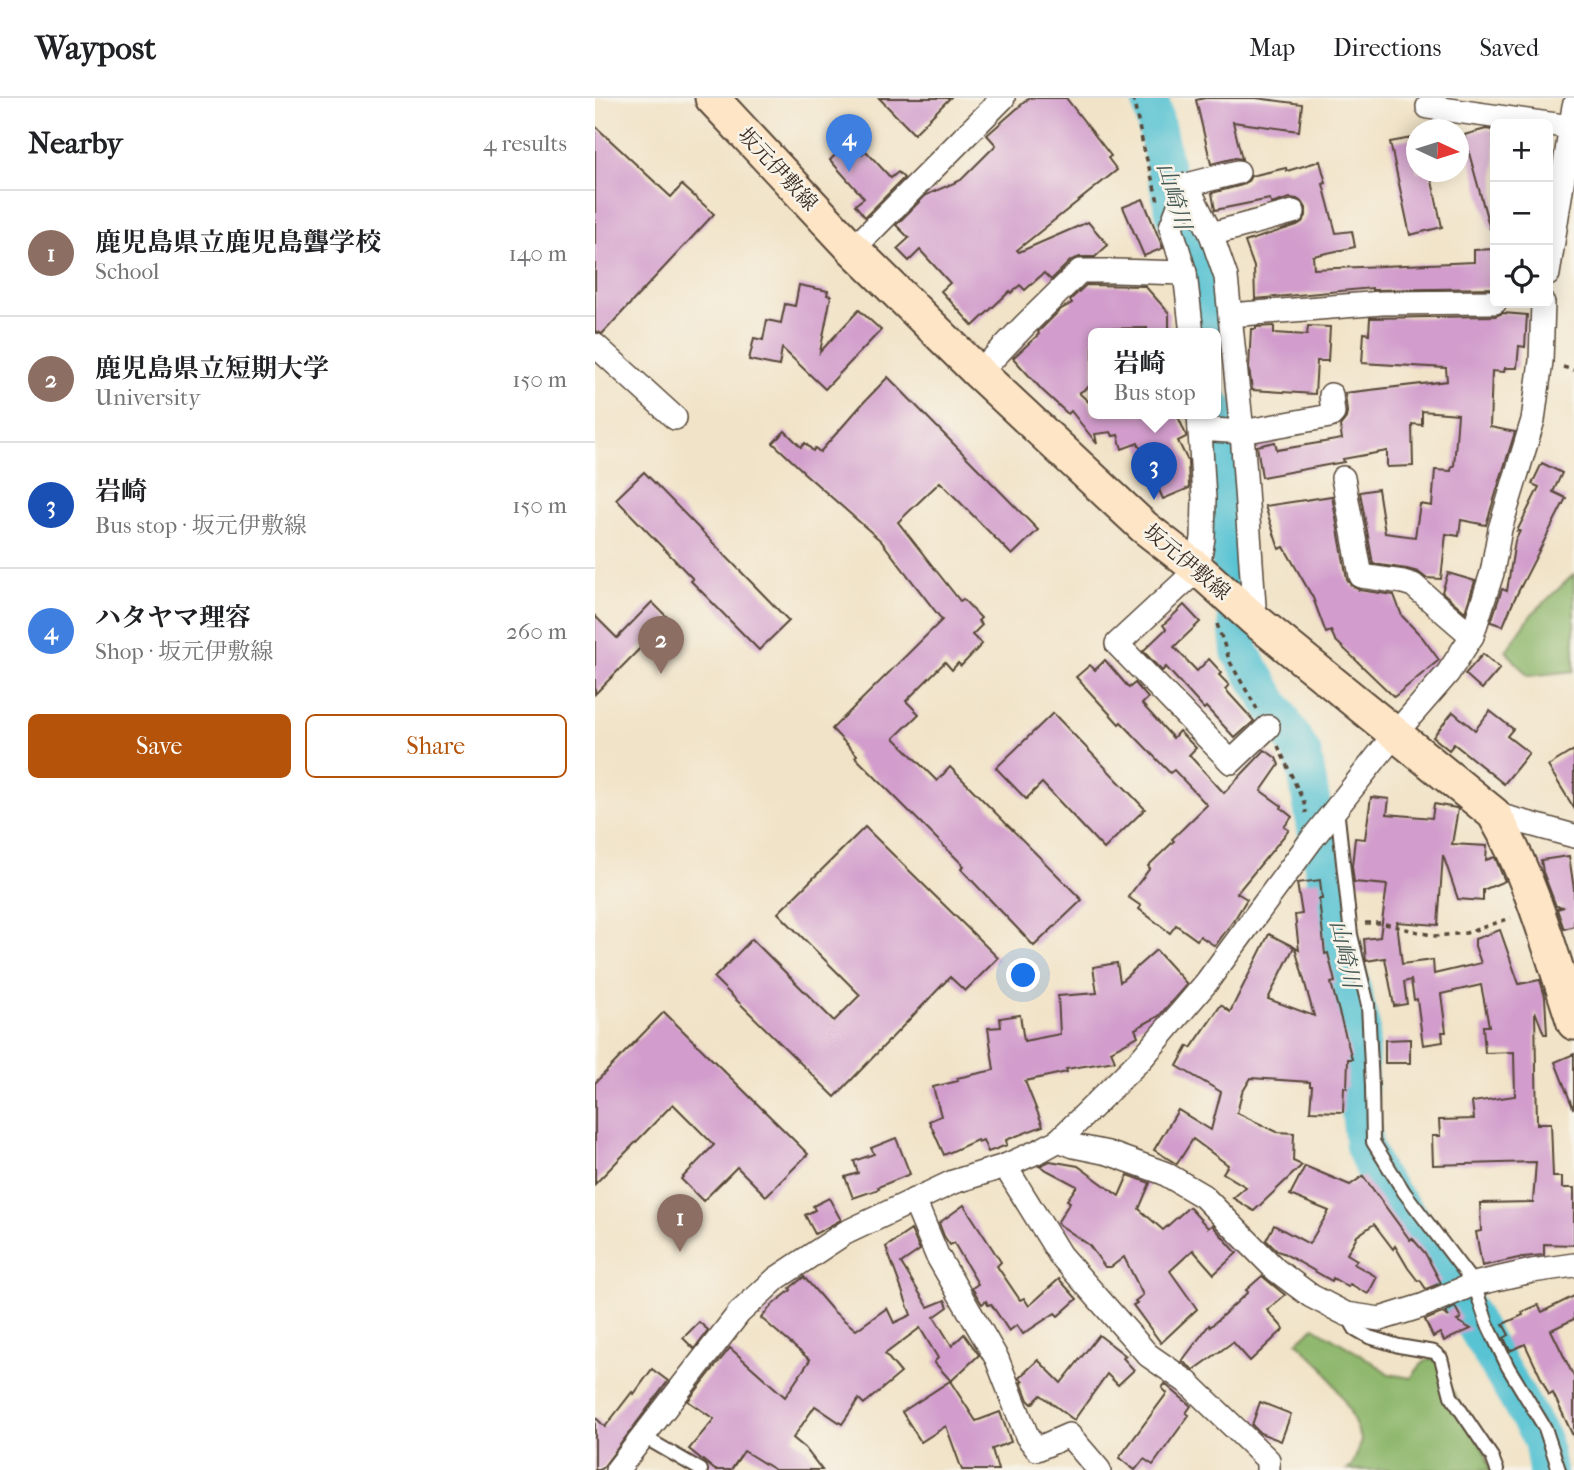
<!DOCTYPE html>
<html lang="en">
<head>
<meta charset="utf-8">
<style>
  :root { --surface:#fff; --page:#f6f6f6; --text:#202124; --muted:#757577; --line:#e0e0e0; --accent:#b45309 }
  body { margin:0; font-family:"IM FELL French Canon","Noto Serif JP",serif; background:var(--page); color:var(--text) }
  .controls { position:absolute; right:21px; top:21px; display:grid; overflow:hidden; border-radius:10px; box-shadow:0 4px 18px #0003 }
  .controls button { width:63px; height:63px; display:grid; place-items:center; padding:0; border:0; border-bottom:2px solid var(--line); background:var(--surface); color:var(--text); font:35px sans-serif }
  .compass { position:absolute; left:811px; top:21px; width:63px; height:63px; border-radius:50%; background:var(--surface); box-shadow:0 4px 18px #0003; rotate:94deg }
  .you { position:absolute; left:429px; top:878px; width:24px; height:24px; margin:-18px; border:5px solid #fff; border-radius:50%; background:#1a73e8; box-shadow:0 0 0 10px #1a73e833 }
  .badge { display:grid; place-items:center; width:46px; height:46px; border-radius:50%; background:var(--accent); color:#fff; font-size:23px; font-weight:700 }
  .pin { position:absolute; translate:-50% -58px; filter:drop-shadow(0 2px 4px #0008) }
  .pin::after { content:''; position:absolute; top:37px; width:24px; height:21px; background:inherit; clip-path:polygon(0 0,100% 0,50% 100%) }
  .popup { position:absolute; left:493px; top:230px; width:133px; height:91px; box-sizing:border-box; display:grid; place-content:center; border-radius:10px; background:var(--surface); filter:drop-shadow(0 2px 5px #0005); font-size:23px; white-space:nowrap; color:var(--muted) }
  .popup b { font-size:26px; color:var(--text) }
  .popup::after { content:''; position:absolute; left:50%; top:100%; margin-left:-14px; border:14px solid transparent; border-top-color:var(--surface) }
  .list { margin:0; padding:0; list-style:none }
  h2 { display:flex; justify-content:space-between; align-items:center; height:91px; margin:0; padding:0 28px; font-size:30px }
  h2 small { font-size:23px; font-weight:400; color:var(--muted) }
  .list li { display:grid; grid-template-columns:46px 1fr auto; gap:21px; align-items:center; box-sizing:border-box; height:126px; padding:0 28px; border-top:2px solid var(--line) }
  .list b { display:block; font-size:26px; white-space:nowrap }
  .list p { margin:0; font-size:23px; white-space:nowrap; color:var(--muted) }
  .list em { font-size:23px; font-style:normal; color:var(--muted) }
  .actions { display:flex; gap:14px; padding:21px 28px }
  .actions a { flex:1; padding:16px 0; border:2px solid var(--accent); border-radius:10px; text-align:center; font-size:24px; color:var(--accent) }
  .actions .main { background:var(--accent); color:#fff }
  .icon { flex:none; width:38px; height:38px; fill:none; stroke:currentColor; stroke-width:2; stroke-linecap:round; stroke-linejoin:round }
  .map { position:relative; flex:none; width:979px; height:1372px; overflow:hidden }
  header { display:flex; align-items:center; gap:42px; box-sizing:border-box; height:98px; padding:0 35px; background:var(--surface); border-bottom:2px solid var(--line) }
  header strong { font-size:33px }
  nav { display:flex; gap:38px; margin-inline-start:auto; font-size:24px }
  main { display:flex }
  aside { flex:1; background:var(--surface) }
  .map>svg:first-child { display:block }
</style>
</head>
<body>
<header>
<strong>Waypost</strong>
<nav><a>Map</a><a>Directions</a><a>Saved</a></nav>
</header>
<main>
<aside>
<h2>Nearby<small>4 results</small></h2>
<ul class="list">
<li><span class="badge" style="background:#8d6e63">1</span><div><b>鹿児島県立鹿児島聾学校</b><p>School</p></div><em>140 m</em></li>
<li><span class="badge" style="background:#8d6e63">2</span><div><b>鹿児島県立短期大学</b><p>University</p></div><em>150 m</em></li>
<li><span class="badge" style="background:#1a4fb4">3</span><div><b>岩崎</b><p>Bus stop · 坂元伊敷線</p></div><em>150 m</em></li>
<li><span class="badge" style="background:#3f7fe0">4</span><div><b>ハタヤマ理容</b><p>Shop · 坂元伊敷線</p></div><em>260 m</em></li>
</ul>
<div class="actions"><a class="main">Save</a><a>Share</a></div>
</aside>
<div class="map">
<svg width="979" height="1372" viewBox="0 0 979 1372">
  <rect width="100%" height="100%" fill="#f7f3e8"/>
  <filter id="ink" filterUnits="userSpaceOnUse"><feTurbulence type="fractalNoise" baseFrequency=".0143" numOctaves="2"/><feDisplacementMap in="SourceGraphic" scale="14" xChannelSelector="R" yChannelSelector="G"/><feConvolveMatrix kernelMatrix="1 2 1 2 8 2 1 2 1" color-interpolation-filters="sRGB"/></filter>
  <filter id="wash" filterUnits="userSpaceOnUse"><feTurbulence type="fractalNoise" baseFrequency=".00686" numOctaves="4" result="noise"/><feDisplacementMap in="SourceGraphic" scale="28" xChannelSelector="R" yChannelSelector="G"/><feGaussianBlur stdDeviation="1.57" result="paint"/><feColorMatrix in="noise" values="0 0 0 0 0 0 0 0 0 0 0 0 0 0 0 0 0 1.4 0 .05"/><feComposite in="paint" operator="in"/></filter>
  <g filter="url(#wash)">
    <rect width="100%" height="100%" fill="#f1e3c7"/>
    <g fill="#90b86e" stroke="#667146" stroke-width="2">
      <polygon points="979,476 979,573 933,578 911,553 937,516"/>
      <path d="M719 1229 776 1263 794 1276 816 1280C822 1272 828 1262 838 1260L843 1265 889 1353 896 1372H752L757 1368 767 1343 753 1309 728 1269 702 1244Z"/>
    </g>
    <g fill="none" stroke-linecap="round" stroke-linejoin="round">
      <g stroke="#58c3d3" stroke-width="38">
        <polyline points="555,0 580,118 611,183 615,236"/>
        <polyline points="620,310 624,359 645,554 708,657 728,769 766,929 763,995 769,1048 781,1077 828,1138 947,1342 952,1372"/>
      </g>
    </g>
    <g id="blocks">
      <g fill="#d29dcc">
        <polygon points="284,0 355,0 319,36"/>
        <polygon points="434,0 471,0 516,58 513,60 522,72 422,152 424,154 493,124 513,147 500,159 485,159 476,162 456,182 449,175 430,192 425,187 416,195 415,193 378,228 346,193 355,185 325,152 314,163 302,151 314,140 301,127 331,97 366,82 401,47 392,37"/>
        <polygon points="610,0 661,0 707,6 704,33 638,24 647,61 640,60 616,66 601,2"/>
        <polygon points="0,28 76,99 87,87 119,116 7,236 0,233"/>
        <polygon points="891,31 897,32 900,45 900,130 895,131 869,37"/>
        <polygon points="822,39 822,74 835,74 847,129 815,137 795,44"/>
        <polygon points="251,47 256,53 260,49 267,56 271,53 296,80 303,74 309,80 270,119 260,107 269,100 235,62"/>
        <polygon points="725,63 731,85 728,86 741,135 757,133 760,149 718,158 719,171 879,164 879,152 900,151 900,190 777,192 777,190 660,201 659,169 650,144 702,127 707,124 711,118 711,110 708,105 702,101 695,100 676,106 675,101 620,112 617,95 647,87 653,83 656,78 691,70 692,73"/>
        <polygon points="548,101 568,150 549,158 528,109"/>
        <polygon points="204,187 233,193 232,197 236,198 225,254 264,212 286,232 230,291 187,250 184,268 154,262 159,240 168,242 172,222 186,225 190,206 200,208"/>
        <polygon points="491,187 550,188 574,215 574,236 552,236 552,230 499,231 501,236 498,236 498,286 484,295 495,305 497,316 582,316 591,337 591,339 583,343 593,363 594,390 568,401 543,345 527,351 523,337 518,338 516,334 500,336 502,346 476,313 473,316 447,292 418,260 444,236 443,234 466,211 477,205 475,202"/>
        <polygon points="908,215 932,217 930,249 924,248 922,270 910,270 909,274 897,273 895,329 920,334 891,427 866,422 864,438 851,436 846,481 831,480 823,474 812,471 778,466 765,394 783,391 790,435 820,439 825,406 837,408 840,372 856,373 857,368 859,368 863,316 827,313 827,327 817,326 818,368 792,369 792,353 748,361 749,364 667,379 662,348 680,344 682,352 747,341 745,328 751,320 752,314 750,295 852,283 851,270 767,265 769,235 774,236 775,220 900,218"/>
        <polygon points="679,228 679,235 712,237 713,228 735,229 733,263 722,263 720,296 657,292 654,270 656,231 661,231 661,229"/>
        <polygon points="293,279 443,432 417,457 345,384 303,424 365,503 368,501 386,520 383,523 387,527 377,537 387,546 366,568 363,565 357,572 350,564 311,603 324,616 299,640 342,683 355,669 487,802 439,848 366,771 369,768 260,659 262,657 237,631 347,522 286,443 208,374 208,373 178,345 190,333 206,349 210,345 218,353 220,350 225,354 270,303"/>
        <polygon points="947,365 967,375 958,394 971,400 919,502 908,528 896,524 907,491 912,493 920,443 925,433 922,433 944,389 937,386"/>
        <polygon points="49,374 194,523 164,552 96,483 98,481 21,401"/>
        <polygon points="737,398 752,481 756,487 764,492 799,497 807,518 827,539 844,562 799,599 740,542 736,533 731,535 718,500 689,449 684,451 670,408"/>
        <polygon points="853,475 880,483 870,514 847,494"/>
        <polygon points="57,504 74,521 0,596 0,518 22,540"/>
        <polygon points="589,507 605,524 579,549 602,573 614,561 627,575 624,577 634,587 630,591 659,623 640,640 611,609 609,611 571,569 567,573 548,553 571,531 568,527"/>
        <polygon points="888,556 905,570 887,591 870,576"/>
        <polygon points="510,562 534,590 540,585 553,600 547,606 578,640 584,633 601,650 594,657 629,695 670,652 681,660 684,667 666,693 687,708 686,710 697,719 689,729 694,732 642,795 652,801 641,819 620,848 605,838 602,842 581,827 575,835 544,811 546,808 533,799 555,770 553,768 579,743 577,741 612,707 579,672 575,675 526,624 524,626 481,579 495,567 500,572"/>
        <polygon points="895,613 918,631 912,638 934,655 909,686 859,646 854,652 838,639 858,614 880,632"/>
        <polygon points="458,615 550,711 509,751 447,685 431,701 401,670"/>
        <polygon points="979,652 979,710 953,668"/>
        <polygon points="776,699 794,701 792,716 837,720 839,706 861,710 863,711 857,746 892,748 891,762 900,759 906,774 910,783 888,792 888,803 863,801 848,757 843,827 802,824 807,866 838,862 839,876 886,865 880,848 880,841 905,832 924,886 945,882 950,899 952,936 949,936 940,913 942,1027 944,1027 944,1025 956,1025 958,1079 967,1079 967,1090 979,1090 979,1147 949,1146 949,1157 928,1159 887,1168 881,1134 886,1133 885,1105 938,1104 941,1064 838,1067 837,1038 845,1038 844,1022 879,1021 877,1004 920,998 919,954 890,955 888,928 894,928 886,887 846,896 851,934 847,934 848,944 828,947 822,901 819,902 816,882 809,884 812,906 799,908 790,860 771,863 769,841 785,839 792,787 759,784 757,768 760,740 770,741"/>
        <polygon points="270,729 403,860 370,893 355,879 240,999 119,880 157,841 239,923 265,897 183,815"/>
        <polygon points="974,758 979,791 979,828 969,831 962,811 969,809 961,808 948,774 946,762"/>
        <polygon points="725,782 727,801 724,801 730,856 733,855 740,884 736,885 757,961 753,961 752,990 749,989 748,1014 715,1013 717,988 715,988 715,984 656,980 647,995 642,1015 682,1034 699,1035 698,1063 707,1067 659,1113 638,1100 651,1089 628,1075 633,1067 598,1041 582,1066 559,1052 583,1012 616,1032 626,994 582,968 593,948 596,950 626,907 635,914 674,836 699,849 673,901 719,918 700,850 704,852 700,817 707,816 702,785"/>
        <polygon points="561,852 592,886 564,918 540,931 543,938 516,953 520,963 471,971 472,974 430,983 448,1028 411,1042 412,1047 393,1054 388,1042 383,1044 382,1042 349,1057 334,1023 346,1018 338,989 363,983 362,980 399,972 393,930 406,929 405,920 425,917 429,943 465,936 463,898 502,895 498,869 522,865 525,884"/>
        <polygon points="69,914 213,1056 171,1098 142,1069 108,1103 86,1081 119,1047 78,1006 0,1086 0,985"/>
        <polygon points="815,941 815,965 790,965 790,942"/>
        <polygon points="979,956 979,1009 978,1010 960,964"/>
        <polygon points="301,1040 315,1076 283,1089 284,1091 258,1100 250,1079 263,1075 259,1063 279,1056 276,1050"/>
        <polygon points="455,1063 483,1068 524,1098 533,1077 555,1085 544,1111 568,1132 594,1109 613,1130 617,1127 642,1155 619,1176 598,1152 575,1173 602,1211 566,1245 538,1207 542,1205 540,1203 548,1197 529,1159 516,1169 510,1169 494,1147 462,1125 475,1104 472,1102 482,1088 444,1068"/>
        <polygon points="710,1068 755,1087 768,1078 815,1142 817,1140 830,1155 846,1185 831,1191 825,1182 823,1183 813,1170 800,1148 798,1151 779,1126 762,1138 752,1156 762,1162 759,1166 782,1179 773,1196 755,1186 753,1189 738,1180 737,1183 688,1155 682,1153 671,1142 679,1127 714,1146 734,1113 695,1097"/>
        <polygon points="234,1100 246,1122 220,1136 210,1117 220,1112 218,1108"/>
        <polygon points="369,1107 406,1164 402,1168 425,1202 429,1200 434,1208 464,1181 482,1201 463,1218 460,1215 428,1236 422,1227 414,1233 396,1206 393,1207 391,1203 387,1206 377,1190 383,1186 359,1145 355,1147 349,1138 344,1125"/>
        <polygon points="316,1132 325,1152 306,1165 333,1209 350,1202 353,1209 339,1219 357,1248 369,1236 384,1257 356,1283 339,1264 343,1260 325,1230 290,1256 306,1275 269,1306 264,1301 247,1326 220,1308 198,1340 210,1350 227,1372 180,1372 149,1353 136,1372 120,1372 94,1351 119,1321 93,1303 135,1250 190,1299 215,1262 166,1220 177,1207 196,1192 195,1190 209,1179 238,1213 261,1232 292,1210 299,1225 316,1217 291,1149"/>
        <polygon points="667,1178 690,1197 672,1212 689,1231 655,1263 638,1244 599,1272 587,1263 614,1227 615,1229 653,1194 651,1192"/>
        <polygon points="979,1198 979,1221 956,1232 979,1279 979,1340 958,1295 954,1297 930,1246 915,1253 909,1240 914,1237 908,1226 928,1217 927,1214 943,1207 947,1214"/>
        <polygon points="860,1209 866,1220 862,1223 876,1231 849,1243 845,1235 838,1239 830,1222 847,1215 854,1219 850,1214"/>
        <polygon points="104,1224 113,1232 99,1251 88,1240"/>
        <polygon points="504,1237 531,1258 528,1260 539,1272 523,1287 512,1276 479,1322 446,1297 437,1306 433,1302 426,1284 428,1283 424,1280 443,1262 466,1285"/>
        <polygon points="57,1271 73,1283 9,1368 5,1372 0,1372 0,1319 10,1329 37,1294 39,1296"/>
        <polygon points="355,1283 381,1323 405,1314 416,1344 397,1351 403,1372 367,1372 351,1328 326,1344 307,1314"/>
        <polygon points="570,1286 596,1308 591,1315 594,1317 558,1367 549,1361 540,1372 524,1360 572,1295 567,1290"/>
        <polygon points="665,1304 696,1316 686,1343 665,1335 657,1327"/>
      </g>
    </g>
  </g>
  <g filter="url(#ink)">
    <use href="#blocks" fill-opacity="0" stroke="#564637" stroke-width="2"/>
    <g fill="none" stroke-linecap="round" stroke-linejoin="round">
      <defs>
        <g id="service">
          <polyline points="742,710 756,837 773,907 777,988 778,1044 809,1094 879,1186 892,1225 913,1269 950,1330 964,1372"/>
          <polyline points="752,1217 760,1231 774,1239 804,1248 839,1254 846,1260 856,1298 897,1359 902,1372"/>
          <polyline points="49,1339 106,1372"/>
        </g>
        <g id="minor">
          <polyline points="833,9 976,29"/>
          <polyline points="592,87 616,136 631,179 647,334 660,522"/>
          <polyline points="592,87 576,129 590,175 597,236"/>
          <polyline points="592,87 643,74"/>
          <polyline points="616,136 698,114"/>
          <polyline points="258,151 408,0"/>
          <polyline points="953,176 979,8"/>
          <polyline points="635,217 787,205 900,204"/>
          <polyline points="0,247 80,320"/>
          <polyline points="384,275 430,227 485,173 519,173 590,175"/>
          <polyline points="604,316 609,401 608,440 603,471 522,546 636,664 673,629"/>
          <polyline points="605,331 647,334 735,318 738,315 736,297"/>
          <polyline points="748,380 766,478 808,484 818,487 877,538"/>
          <polyline points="899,716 979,738"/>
          <polyline points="464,1042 479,1048 513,1055 569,1075 608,1098 681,1172 716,1198 751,1216 785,1221 827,1208 879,1186 937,1173 979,1167"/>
          <polyline points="410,1068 465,1157 553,1257 592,1284 673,1362 673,1372"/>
          <polyline points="319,1102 342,1157 402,1261 432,1338 442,1351 474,1337 504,1372"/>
          <polyline points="22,1372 144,1215 182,1180 250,1135 358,1084 410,1068 446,1052 464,1042 547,960 611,885 717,741 800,636 853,575 877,538 897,475 905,431 938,322 946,263 948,205"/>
        </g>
        <path id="secondary" d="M117 0 258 151 384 275 549 429 603 471 660 522 899 716C936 780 956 855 979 925"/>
      </defs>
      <use href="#service" stroke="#564637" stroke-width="16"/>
      <use href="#minor" stroke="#564637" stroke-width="26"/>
      <use href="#secondary" stroke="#564637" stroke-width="37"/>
      <g stroke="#564637" stroke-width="3.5" stroke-dasharray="5 5" stroke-linecap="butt">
        <polyline points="538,0 548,47 563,103"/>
        <polyline points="968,269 979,272"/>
        <polyline points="622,526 635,564 662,611"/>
        <polyline points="683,648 709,705 711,715"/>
        <polyline points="770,825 786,825 840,838 871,835 916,820"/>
      </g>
      <use href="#service" stroke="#fff" stroke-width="12"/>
      <use href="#minor" stroke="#fff" stroke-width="23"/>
      <use href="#secondary" stroke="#fee5c5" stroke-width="33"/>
    </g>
  </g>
  <g text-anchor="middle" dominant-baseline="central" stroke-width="5" stroke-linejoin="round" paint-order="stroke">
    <g font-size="21" fill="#3b2a1e" stroke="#f7f3e8">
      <text transform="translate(183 71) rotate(47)">坂元伊敷線</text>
      <text transform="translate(592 464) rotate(40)">坂元伊敷線</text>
    </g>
    <g font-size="23" font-style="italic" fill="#445854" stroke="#f7f3e8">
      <text transform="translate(579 98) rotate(74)">山崎川</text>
      <text transform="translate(750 856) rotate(78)">山崎川</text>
    </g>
  </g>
</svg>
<div class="controls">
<button>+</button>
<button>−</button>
<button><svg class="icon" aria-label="locate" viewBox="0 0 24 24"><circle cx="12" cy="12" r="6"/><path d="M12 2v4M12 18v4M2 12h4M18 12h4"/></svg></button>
</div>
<svg class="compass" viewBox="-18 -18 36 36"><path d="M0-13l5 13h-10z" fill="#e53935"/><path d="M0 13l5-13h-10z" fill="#757577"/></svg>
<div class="you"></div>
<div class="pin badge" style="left:85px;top:1154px;background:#8d6e63">1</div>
<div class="pin badge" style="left:66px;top:576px;background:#8d6e63">2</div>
<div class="pin badge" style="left:559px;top:402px;background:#1a4fb4">3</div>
<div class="popup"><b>岩崎</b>Bus stop</div>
<div class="pin badge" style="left:254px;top:74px;background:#3f7fe0">4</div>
</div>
</main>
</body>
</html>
